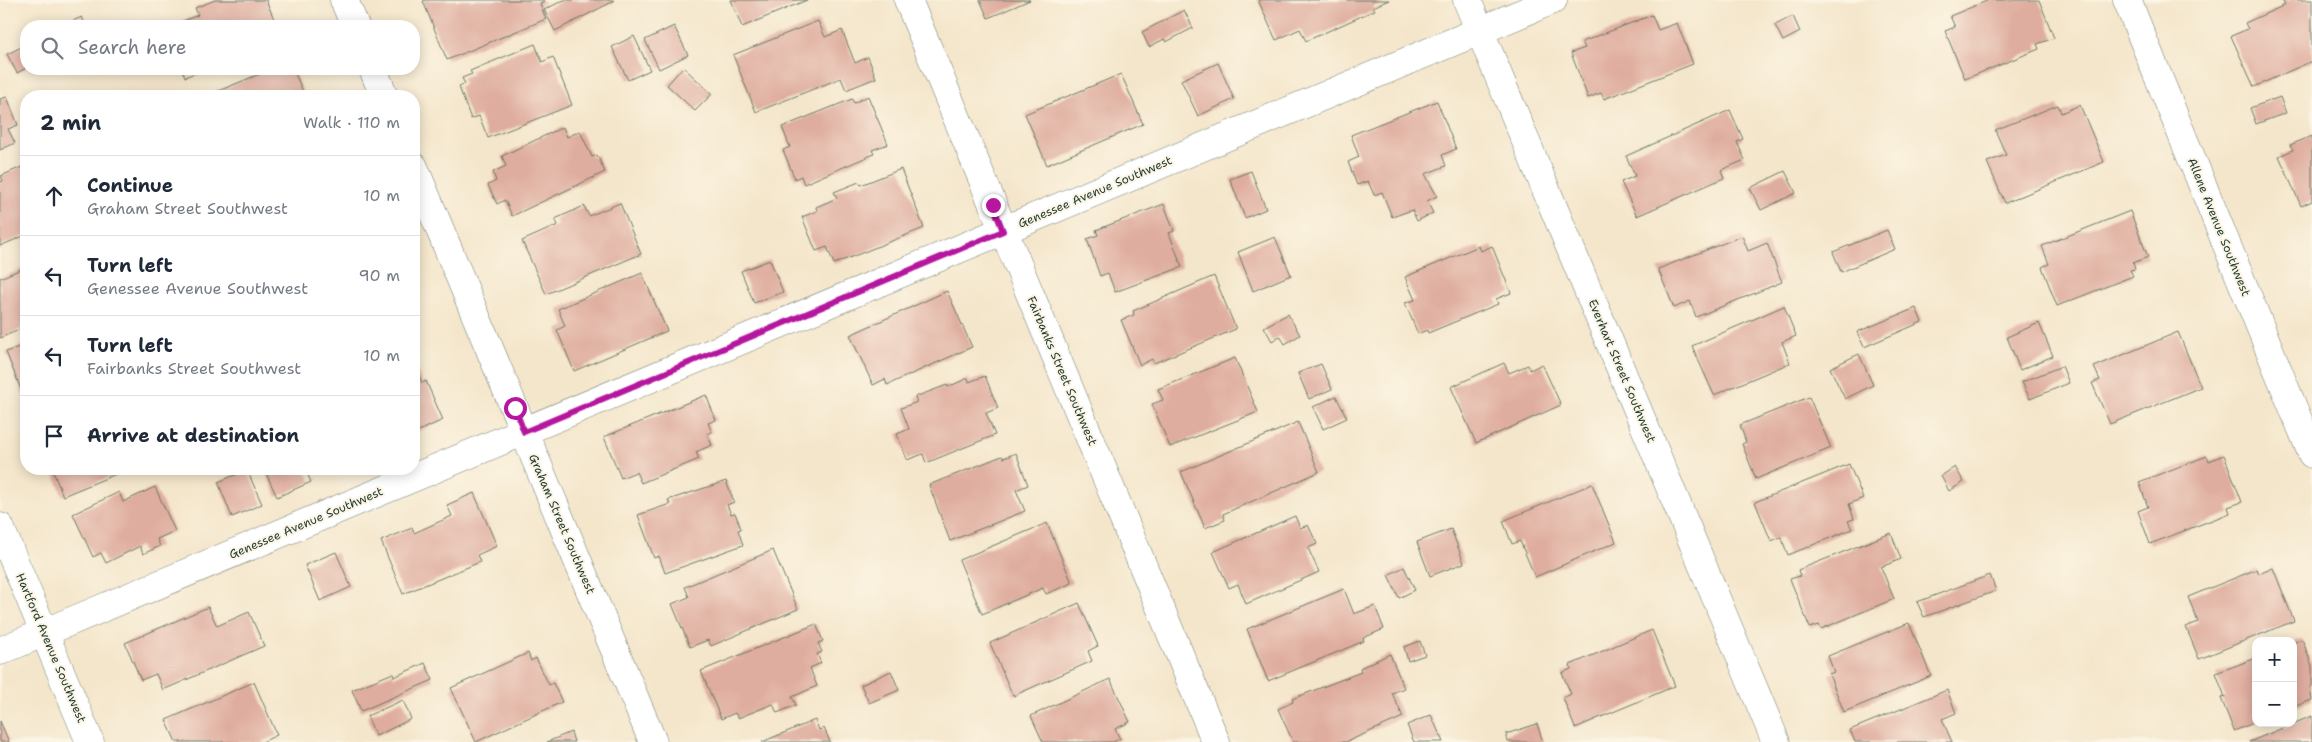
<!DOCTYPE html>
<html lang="en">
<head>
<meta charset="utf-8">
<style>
  :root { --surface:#fff; --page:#f2f2f3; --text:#1f2937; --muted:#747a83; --line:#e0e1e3 }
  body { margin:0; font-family:"Shantell Sans",sans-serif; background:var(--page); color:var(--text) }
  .controls { position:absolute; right:15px; bottom:15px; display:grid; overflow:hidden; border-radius:10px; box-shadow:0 2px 12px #0003 }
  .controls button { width:45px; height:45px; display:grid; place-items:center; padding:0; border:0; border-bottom:1px solid var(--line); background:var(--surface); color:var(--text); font:25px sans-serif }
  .stop { position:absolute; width:15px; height:15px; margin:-11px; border:4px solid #b5179e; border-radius:50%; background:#fff }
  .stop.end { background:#b5179e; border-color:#fff; box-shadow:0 1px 5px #0008 }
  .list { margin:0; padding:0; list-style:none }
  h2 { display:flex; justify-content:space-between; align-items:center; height:65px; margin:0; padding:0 20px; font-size:21px }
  h2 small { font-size:16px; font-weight:400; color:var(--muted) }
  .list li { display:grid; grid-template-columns:32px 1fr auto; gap:15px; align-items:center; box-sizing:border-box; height:80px; padding:0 20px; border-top:1px solid var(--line) }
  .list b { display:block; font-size:19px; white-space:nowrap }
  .list p { margin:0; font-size:16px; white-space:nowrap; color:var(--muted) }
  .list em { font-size:16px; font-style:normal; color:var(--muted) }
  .icon { flex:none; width:28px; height:28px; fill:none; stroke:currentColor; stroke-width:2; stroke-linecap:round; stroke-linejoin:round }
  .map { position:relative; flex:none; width:2312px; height:742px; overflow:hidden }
  .search { position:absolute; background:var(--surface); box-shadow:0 2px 12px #0003; left:20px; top:20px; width:400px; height:55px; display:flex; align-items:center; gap:12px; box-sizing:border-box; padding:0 18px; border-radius:20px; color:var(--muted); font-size:19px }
  .panel { position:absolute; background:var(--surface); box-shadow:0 2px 12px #0003; left:20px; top:90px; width:400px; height:385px; border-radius:20px }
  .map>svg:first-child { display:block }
</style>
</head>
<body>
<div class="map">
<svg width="2312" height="742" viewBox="0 0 2312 742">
  <rect width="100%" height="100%" fill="#fcf5e5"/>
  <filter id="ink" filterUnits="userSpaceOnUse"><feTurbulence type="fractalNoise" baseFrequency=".02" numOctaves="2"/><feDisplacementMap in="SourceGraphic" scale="10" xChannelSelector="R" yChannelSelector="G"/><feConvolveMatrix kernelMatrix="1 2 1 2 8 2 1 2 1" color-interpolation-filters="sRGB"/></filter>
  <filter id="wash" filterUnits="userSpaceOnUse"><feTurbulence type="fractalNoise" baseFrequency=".0096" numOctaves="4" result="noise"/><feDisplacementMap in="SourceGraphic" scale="20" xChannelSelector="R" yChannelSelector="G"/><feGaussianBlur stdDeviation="1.12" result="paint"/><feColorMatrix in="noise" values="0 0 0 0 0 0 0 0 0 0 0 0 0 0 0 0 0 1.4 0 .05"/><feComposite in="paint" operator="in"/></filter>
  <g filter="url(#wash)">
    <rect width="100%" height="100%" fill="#f4e6cb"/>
    <g id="blocks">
      <g fill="#dfad9f">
        <polygon points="215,0 266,0 277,26 170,26 198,15 195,8"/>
        <polygon points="426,0 543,0 544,3 540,4 546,19 447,60 423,1"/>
        <polygon points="564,0 613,0 614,1 555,31 544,10"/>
        <polygon points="731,0 807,0 742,27"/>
        <polygon points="980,0 1030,0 988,18"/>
        <polygon points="1258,0 1389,0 1373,7 1375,10 1306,41 1300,29 1276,40"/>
        <polygon points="1989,0 2039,0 2054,38 2037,44 2039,49 1965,79 1945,31 1955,27 1950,16"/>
        <polygon points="2282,0 2312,0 2312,61 2254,87 2231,36 2248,29 2245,23 2285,5"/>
        <polygon points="1184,10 1193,28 1166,42 1164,39 1149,47 1142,32"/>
        <polygon points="1652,15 1658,30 1677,23 1693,64 1604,99 1601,93 1588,98 1571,53 1585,48 1582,42"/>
        <polygon points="1793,16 1800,32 1783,41 1775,25"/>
        <polygon points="82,17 86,26 66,26 65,24"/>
        <polygon points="818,21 825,37 842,30 855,63 868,57 876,78 846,90 841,78 756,112 733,55"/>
        <polygon points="674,26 688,55 659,69 645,40"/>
        <polygon points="634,36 650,70 628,80 612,47"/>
        <polygon points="535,44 542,62 553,57 572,105 488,138 479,116 471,119 459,87 465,84 462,78 472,74 470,71"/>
        <polygon points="26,45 26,68 17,73 7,54"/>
        <polygon points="1218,63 1234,99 1198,116 1181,80"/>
        <polygon points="683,67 712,94 695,111 667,85"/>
        <polygon points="182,69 205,69 185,77"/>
        <polygon points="272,69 293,69 305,96 206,96"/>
        <polygon points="1121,74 1143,124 1047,165 1025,114"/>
        <polygon points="868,96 888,144 872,150 874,154 804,184 801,176 795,179 783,150 790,147 782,127 852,99 854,103"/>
        <polygon points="7,97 18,125 8,129 15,143 0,150 0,99"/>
        <polygon points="2280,97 2286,113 2256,124 2250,108"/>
        <polygon points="1437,101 1456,149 1442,155 1446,166 1425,174 1437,196 1427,201 1433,213 1417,221 1412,210 1392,217 1382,192 1374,195 1368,181 1357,185 1348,162 1359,157 1351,135"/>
        <polygon points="2058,105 2061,113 2080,105 2104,162 2005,203 1987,162 2006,155 1995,130"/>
        <polygon points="1730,110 1743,139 1737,142 1745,160 1721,170 1724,178 1637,216 1621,182 1635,176 1626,156"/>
        <polygon points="563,127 567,137 580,131 592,157 597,155 605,172 512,216 505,200 497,204 488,185 496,181 493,172 506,166 502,156"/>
        <polygon points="2312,136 2312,201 2301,206 2279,156 2293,150 2290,145"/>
        <polygon points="26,165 26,235 0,246 0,182 3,181 1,176"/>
        <polygon points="901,169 924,228 834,264 827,247 816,251 802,217 817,211 816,207 837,198 834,192 859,182 861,185"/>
        <polygon points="1251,171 1266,209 1245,218 1230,179"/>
        <polygon points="1785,171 1796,193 1761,210 1750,188"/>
        <polygon points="620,203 641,254 546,294 522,241 558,225 555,219 584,206 589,216"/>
        <polygon points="1164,204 1174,231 1169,233 1182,267 1115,292 1108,273 1100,276 1087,239 1098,235 1096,230"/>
        <polygon points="2130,211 2148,257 2133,263 2135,269 2130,270 2133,276 2057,306 2042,267 2049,264 2042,246"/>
        <polygon points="1887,230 1895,249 1841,272 1833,252"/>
        <polygon points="1742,236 1748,251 1767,243 1782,282 1696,317 1690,301 1674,308 1658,269"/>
        <polygon points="1275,237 1291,275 1253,291 1238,252"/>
        <polygon points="1479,246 1481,251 1492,246 1511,293 1496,299 1498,304 1428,333 1427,330 1418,334 1405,303 1415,300 1405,277"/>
        <polygon points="770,260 783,292 754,303 741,271"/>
        <polygon points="26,267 26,327 0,338 0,278"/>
        <polygon points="642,273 667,331 574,371 557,330 565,326 558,309"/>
        <polygon points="1214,276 1236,329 1154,363 1152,359 1140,365 1121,320 1134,315 1133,311"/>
        <polygon points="947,291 972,347 887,385 885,379 873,385 850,335"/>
        <polygon points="1784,306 1796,336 1782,342 1790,363 1714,395 1692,346"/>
        <polygon points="1916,308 1922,322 1864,347 1857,332"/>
        <polygon points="1288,314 1300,335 1285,344 1280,336 1272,341 1264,327"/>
        <polygon points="2039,323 2053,356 2020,370 2007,337"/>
        <polygon points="2178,332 2201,387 2110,424 2092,383 2100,380 2094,367"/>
        <polygon points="26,344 26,396 24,397 6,352"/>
        <polygon points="1859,354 1873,385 1845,399 1830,368"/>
        <polygon points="1235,358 1258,412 1170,447 1152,404 1163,400 1158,389"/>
        <polygon points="1504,363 1509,373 1528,365 1530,370 1542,364 1561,405 1476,443 1451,387"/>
        <polygon points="1321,364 1332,389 1309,399 1298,373"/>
        <polygon points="2062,366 2069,383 2030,399 2022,382"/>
        <polygon points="416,367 422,383 426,381 443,420 414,433 414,368"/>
        <polygon points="985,376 998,408 986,413 995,435 926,463 923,454 907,460 897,434 909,429 901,408 917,402 915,397 947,385 948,387 968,378 969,382"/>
        <polygon points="706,395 716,420 708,423 712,432 707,434 712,445 696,452 699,459 641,483 636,472 621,478 604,437"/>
        <polygon points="1336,396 1347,418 1323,429 1313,407"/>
        <polygon points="1809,397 1831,448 1756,479 1742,444 1746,442 1740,425"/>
        <polygon points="1298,422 1319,472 1223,514 1225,520 1205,528 1181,472"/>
        <polygon points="1016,453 1028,485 1016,490 1025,511 950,541 929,485 1002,456 1004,458"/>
        <polygon points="2224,455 2242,502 2228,507 2230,513 2150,544 2138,511 2148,507 2139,482 2207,456 2209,461"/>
        <polygon points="1849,464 1863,498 1849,504 1854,519 1848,521 1852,529 1788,555 1781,537 1771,541 1755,502"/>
        <polygon points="1955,467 1964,482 1949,491 1941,476"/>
        <polygon points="52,469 128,469 63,496"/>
        <polygon points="264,469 305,469 311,482 277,497"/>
        <polygon points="247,470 262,504 232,517 218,482"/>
        <polygon points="726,481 734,502 727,505 731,514 735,513 741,529 738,530 743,545 665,573 659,556 654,558 638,515 670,504 668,500"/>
        <polygon points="1592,484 1616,542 1535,577 1520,541 1512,544 1503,521"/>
        <polygon points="155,487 175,531 157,539 160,546 143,554 140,546 106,563 101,553 93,557 73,514 119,492 123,502"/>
        <polygon points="474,493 497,546 477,555 480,562 403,594 381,541 412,528 414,533 452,516 447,505"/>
        <polygon points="1295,516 1300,528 1308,525 1317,544 1308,548 1319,572 1246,604 1238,584 1229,588 1213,552"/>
        <polygon points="1047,523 1072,583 1046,594 1043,588 982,614 959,560"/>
        <polygon points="1451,529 1464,563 1430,576 1417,542"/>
        <polygon points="1891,533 1901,559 1881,567 1894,599 1821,629 1819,625 1810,628 1790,579 1800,576 1798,570"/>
        <polygon points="773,550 798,609 711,646 708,640 690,647 672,604 689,597 685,587"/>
        <polygon points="336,552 351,587 320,601 305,565"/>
        <polygon points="1404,567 1415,590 1399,598 1388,575"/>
        <polygon points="2273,568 2294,621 2199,659 2186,627 2198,622 2188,597 2257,569 2259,574"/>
        <polygon points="1990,575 1996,591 1924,617 1917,602"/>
        <polygon points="1344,589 1354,614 1375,606 1384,629 1363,638 1364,641 1268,681 1247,629"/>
        <polygon points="1079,603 1098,646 1088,651 1092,661 1013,696 990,643"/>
        <polygon points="208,607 217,626 249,612 264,646 163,690 156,674 141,680 125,643"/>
        <polygon points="1909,623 1931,676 1844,712 1829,674 1834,672 1828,656"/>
        <polygon points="816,624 823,641 818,643 822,652 817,654 821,663 810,668 817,686 792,697 796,705 777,713 773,704 738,718 735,713 721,719 701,671"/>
        <polygon points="1652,630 1675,686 1575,728 1563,698 1571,694 1562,673 1571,669 1570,665"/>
        <polygon points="2302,639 2312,666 2312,686 2310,687 2312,700 2293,707 2293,643"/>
        <polygon points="1420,641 1425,655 1408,661 1404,647"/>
        <polygon points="528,653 531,661 536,658 549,685 553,683 562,702 476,742 451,688"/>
        <polygon points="1390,654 1404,688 1392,693 1403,717 1346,742 1293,742 1278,709 1293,702 1292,699 1361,672 1360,668"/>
        <polygon points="2256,658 2256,722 2234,731 2221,698 2225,697 2216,673"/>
        <polygon points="425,663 433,680 361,711 352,690 393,673 394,677"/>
        <polygon points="891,671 899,690 869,703 861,685"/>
        <polygon points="1110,679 1130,722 1115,729 1120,739 1113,742 1043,742 1031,716"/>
        <polygon points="254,682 277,735 262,742 176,742 166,720"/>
        <polygon points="1947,690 1956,713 1942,719 1952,742 1855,742 1850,730"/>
        <polygon points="403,700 411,719 376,736 367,716"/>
        <polygon points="1431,715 1443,742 1414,742 1407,725"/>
        <polygon points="2312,716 2312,742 2249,742"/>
        <polygon points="815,720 819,730 824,728 830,742 762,742"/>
        <polygon points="0,721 9,742 0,742"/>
        <polygon points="1537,724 1543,742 1508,742 1506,734"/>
        <polygon points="571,732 574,742 547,742"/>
      </g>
    </g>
  </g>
  <g filter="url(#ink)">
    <use href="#blocks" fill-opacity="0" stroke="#6a7869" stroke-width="1"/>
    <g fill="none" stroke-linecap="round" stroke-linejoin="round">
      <defs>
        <g id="minor">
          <polyline points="344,0 355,26"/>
          <polyline points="908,0 1216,742"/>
          <polyline points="1467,0 1776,742"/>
          <polyline points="2127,0 2312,454"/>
          <polyline points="373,69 384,96"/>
          <polyline points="414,167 653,742"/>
          <polyline points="0,527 90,742"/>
          <polyline points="0,651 1553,0"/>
        </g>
      </defs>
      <use href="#minor" stroke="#6a7869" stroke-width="29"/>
      <use href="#minor" stroke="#fff" stroke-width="28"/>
    </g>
  </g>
  <g fill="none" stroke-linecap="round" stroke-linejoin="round" filter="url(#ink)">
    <polyline stroke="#b5179e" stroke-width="6" points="515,408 524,432 972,244 1003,231 993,205"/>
  </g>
  <g text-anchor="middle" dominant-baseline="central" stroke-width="4" stroke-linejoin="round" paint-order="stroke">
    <g font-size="12" fill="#1f3d34" stroke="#fcf5e5">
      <text transform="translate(1095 192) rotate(-23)">Genessee Avenue Southwest</text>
      <text transform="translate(2219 227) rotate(68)">Allene Avenue Southwest</text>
      <text transform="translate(1062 371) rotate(67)">Fairbanks Street Southwest</text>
      <text transform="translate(1622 371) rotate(67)">Everhart Street Southwest</text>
      <text transform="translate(306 523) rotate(-23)">Genessee Avenue Southwest</text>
      <text transform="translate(562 524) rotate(67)">Graham Street Southwest</text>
      <text transform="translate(51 648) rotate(67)">Hartford Avenue Southwest</text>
    </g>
  </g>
</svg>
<div class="controls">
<button>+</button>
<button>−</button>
</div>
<div class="stop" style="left:515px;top:408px"></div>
<div class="stop end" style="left:993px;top:205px"></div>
<div class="search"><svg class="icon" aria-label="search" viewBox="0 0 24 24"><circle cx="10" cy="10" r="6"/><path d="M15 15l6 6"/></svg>Search here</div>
<section class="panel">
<h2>2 min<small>Walk · 110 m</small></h2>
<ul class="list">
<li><svg class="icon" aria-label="ahead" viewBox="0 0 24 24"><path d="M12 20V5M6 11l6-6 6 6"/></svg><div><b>Continue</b><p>Graham Street Southwest</p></div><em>10 m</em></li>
<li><svg class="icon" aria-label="left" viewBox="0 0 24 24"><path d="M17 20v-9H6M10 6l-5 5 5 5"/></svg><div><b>Turn left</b><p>Genessee Avenue Southwest</p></div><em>90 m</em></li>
<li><svg class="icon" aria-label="left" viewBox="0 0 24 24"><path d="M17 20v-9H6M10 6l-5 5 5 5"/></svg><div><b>Turn left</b><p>Fairbanks Street Southwest</p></div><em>10 m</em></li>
<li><svg class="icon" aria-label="arrive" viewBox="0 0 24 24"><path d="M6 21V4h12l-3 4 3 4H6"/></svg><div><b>Arrive at destination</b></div></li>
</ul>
</section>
</div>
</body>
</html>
